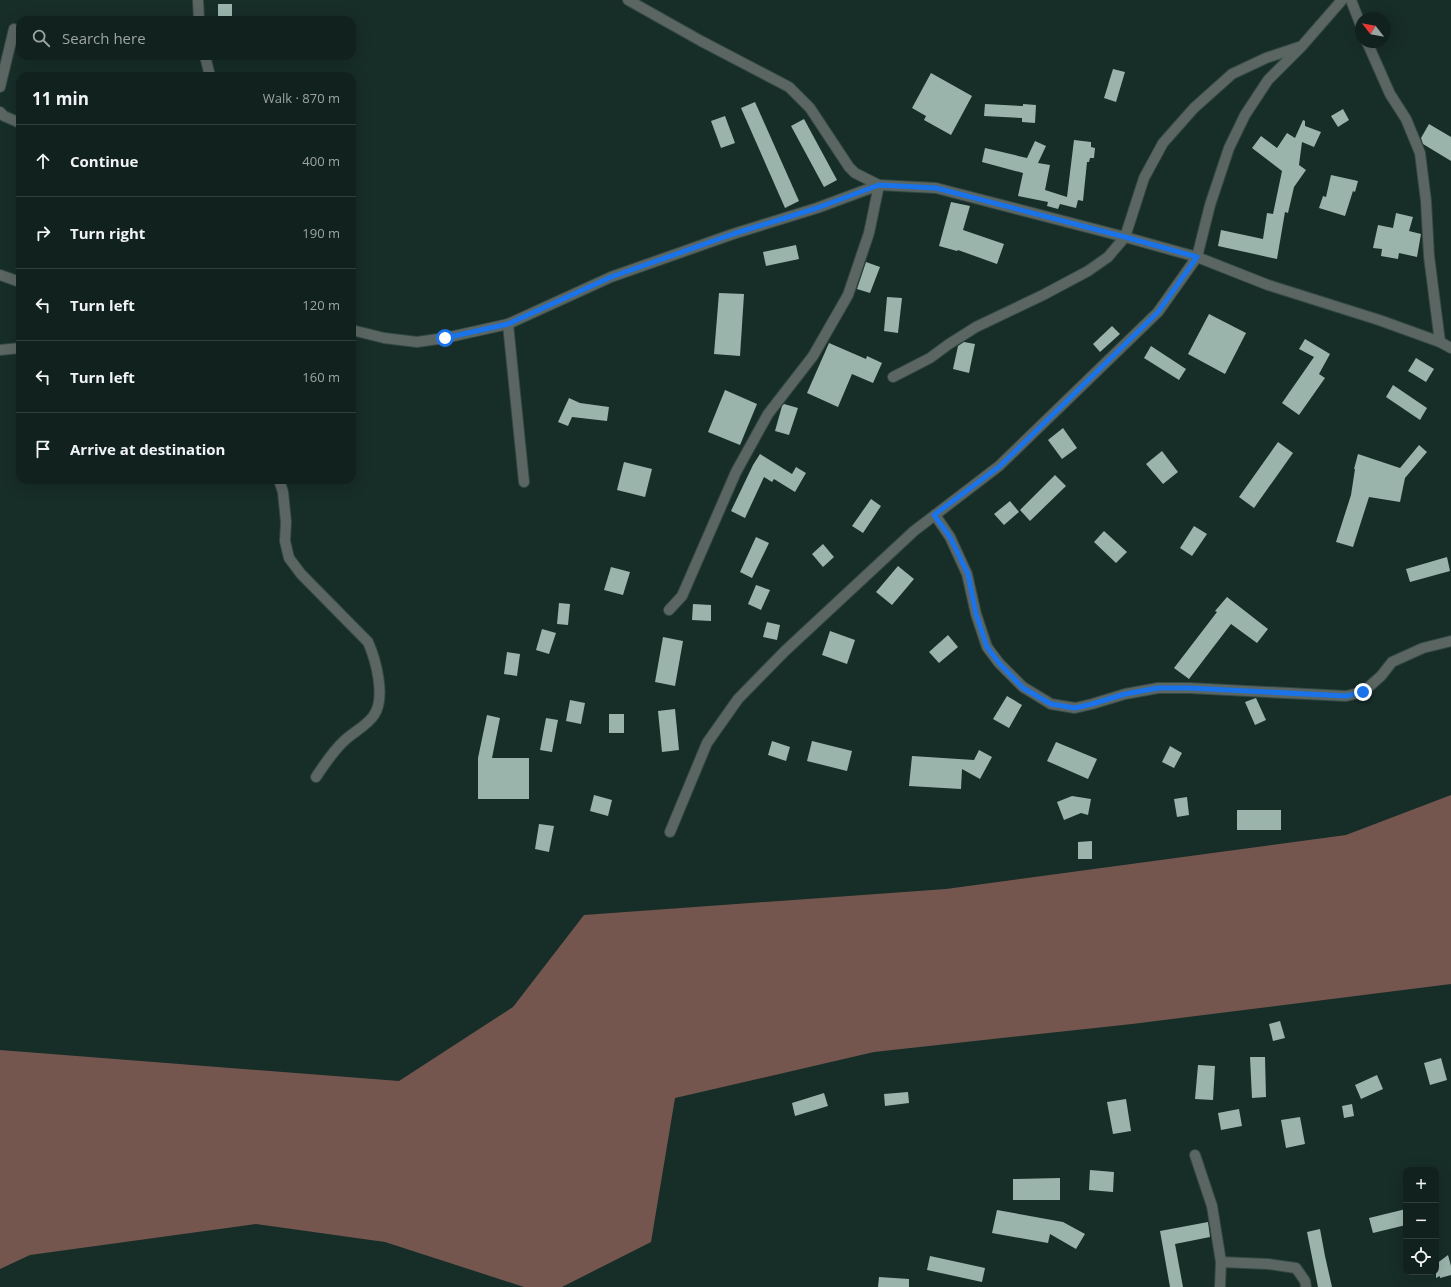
<!DOCTYPE html>
<html lang="en">
<head>
<meta charset="utf-8">
<style>
  :root { --surface:#11221e; --page:#1e2f2b; --text:#f1f3f6; --muted:#9ca4a4; --line:#303f3c }
  body { margin:0; font-family:"Open Sans",sans-serif; background:var(--page); color:var(--text) }
  .controls { position:absolute; right:12px; bottom:12px; display:grid; overflow:hidden; border-radius:8px; box-shadow:0 4px 16px #0002 }
  .controls button { width:36px; height:36px; display:grid; place-items:center; padding:0; border:0; border-bottom:1px solid var(--line); background:var(--surface); color:var(--text); font:20px sans-serif }
  .compass { position:absolute; left:1355px; top:12px; width:36px; height:36px; border-radius:50%; background:var(--surface); box-shadow:0 4px 16px #0002; rotate:301deg }
  .stop { position:absolute; width:12px; height:12px; margin:-9px; border:3px solid #1a73e8; border-radius:50%; background:#fff }
  .stop.end { background:#1a73e8; border-color:#fff; box-shadow:0 1px 4px #0008 }
  .list { margin:0; padding:0; list-style:none }
  h2 { display:flex; justify-content:space-between; align-items:center; height:52px; margin:0; padding:0 16px; font-size:17px }
  h2 small { font-size:13px; font-weight:400; color:var(--muted) }
  .list li { display:grid; grid-template-columns:26px 1fr auto; gap:12px; align-items:center; box-sizing:border-box; height:72px; padding:0 16px; border-top:1px solid var(--line) }
  .list b { display:block; font-size:15px; white-space:nowrap }
  .list em { font-size:13px; font-style:normal; color:var(--muted) }
  .icon { flex:none; width:22px; height:22px; fill:none; stroke:currentColor; stroke-width:2; stroke-linecap:round; stroke-linejoin:round }
  .map { position:relative; flex:none; width:1451px; height:1287px; overflow:hidden }
  .search { position:absolute; background:var(--surface); box-shadow:0 4px 16px #0002; left:16px; top:16px; width:340px; height:44px; display:flex; align-items:center; gap:10px; box-sizing:border-box; padding:0 14px; border-radius:12px; color:var(--muted); font-size:15px }
  .panel { position:absolute; background:var(--surface); box-shadow:0 4px 16px #0002; left:16px; top:72px; width:340px; height:412px; border-radius:12px }
  .map>svg:first-child { display:block }
</style>
</head>
<body>
<div class="map">
<svg width="1451" height="1287" viewBox="0 0 1451 1287">
  <rect width="100%" height="100%" fill="#172d28"/>
  <polygon fill="#74564f" points="1451,795 1451,984 1132,1024 874,1052 675,1098 651,1242 562,1287 524,1287 385,1242 256,1224 30,1255 0,1269 0,1050 399,1081 513,1007 584,915 946,889 1346,835"/>
  <g fill="#9ab4ac">
    <rect x="218" y="4" width="14" height="16"/>
    <polygon points="1113,69 1125,72 1116,102 1104,98"/>
    <polygon points="931,73 972,96 951,135 924,120 926,116 912,108"/>
    <polygon points="755,102 799,201 785,208 741,108"/>
    <polygon points="985,104 1023,106 1023,104 1036,105 1035,123 1022,122 1022,118 984,116"/>
    <polygon points="1343,109 1349,120 1338,127 1331,116"/>
    <polygon points="725,116 735,143 721,148 711,121"/>
    <polygon points="804,119 837,180 824,187 791,126"/>
    <polygon points="1303,120 1305,121 1305,126 1321,132 1314,147 1302,142 1299,165 1306,170 1294,187 1288,213 1285,212 1277,259 1218,246 1221,230 1263,239 1267,213 1273,214 1282,171 1252,148 1261,136 1277,148 1287,133 1295,138"/>
    <polygon points="1429,124 1451,137 1451,161 1423,144 1421,138"/>
    <polygon points="1074,140 1091,142 1091,147 1095,148 1094,158 1090,158 1089,162 1087,162 1083,201 1078,200 1076,208 1060,204 1058,209 1047,206 1048,202 1018,196 1023,173 982,162 985,148 1027,158 1035,141 1046,146 1038,163 1050,165 1045,190 1067,197"/>
    <polygon points="1331,175 1358,181 1355,192 1353,191 1345,216 1319,208 1323,196 1326,197"/>
    <polygon points="951,202 970,206 963,230 1004,244 997,264 958,250 957,251 939,246"/>
    <polygon points="1396,213 1413,217 1409,231 1421,234 1417,257 1399,253 1398,259 1381,256 1382,249 1373,248 1378,225 1393,228"/>
    <polygon points="796,245 799,259 766,266 763,252"/>
    <polygon points="866,262 880,267 870,293 857,289"/>
    <polygon points="719,293 744,294 740,356 714,354"/>
    <polygon points="887,297 902,298 898,333 884,331"/>
    <polygon points="1209,314 1246,333 1225,374 1188,354"/>
    <polygon points="1112,326 1120,334 1100,352 1093,344"/>
    <polygon points="1305,339 1330,354 1319,374 1325,378 1299,415 1282,403 1314,357 1299,349"/>
    <polygon points="964,342 975,344 969,373 953,369 958,346"/>
    <polygon points="829,343 866,359 867,356 882,363 873,383 852,374 838,407 807,393"/>
    <polygon points="1151,346 1186,369 1179,380 1144,358"/>
    <polygon points="1416,358 1434,369 1426,382 1408,371"/>
    <polygon points="1393,385 1427,408 1420,420 1386,397"/>
    <polygon points="725,390 757,404 740,445 708,432"/>
    <polygon points="569,398 580,403 609,407 607,421 572,417 568,426 558,422"/>
    <polygon points="784,404 798,408 789,435 775,431 782,406"/>
    <polygon points="1063,428 1077,448 1062,459 1048,440"/>
    <polygon points="1278,442 1293,453 1254,508 1239,497"/>
    <polygon points="1419,445 1427,452 1405,478 1400,502 1369,497 1353,547 1336,542 1351,495 1355,469 1354,469 1358,454 1400,468"/>
    <polygon points="1162,451 1178,472 1163,484 1146,464"/>
    <polygon points="760,454 792,474 796,467 806,473 795,492 774,479 772,482 764,477 745,518 731,511 753,465"/>
    <polygon points="624,462 652,469 645,497 617,490"/>
    <polygon points="1055,475 1066,486 1030,521 1020,510"/>
    <polygon points="871,499 881,506 863,533 852,526"/>
    <polygon points="1010,501 1019,512 1004,525 994,514"/>
    <polygon points="1194,526 1207,534 1192,556 1180,548"/>
    <polygon points="1104,531 1127,552 1116,563 1094,542"/>
    <polygon points="756,537 769,543 752,578 740,572"/>
    <polygon points="823,544 834,557 823,567 812,554"/>
    <polygon points="1447,557 1450,571 1410,582 1406,569"/>
    <polygon points="898,566 914,579 892,605 876,592"/>
    <polygon points="611,567 630,572 623,595 604,590"/>
    <polygon points="756,585 770,590 761,610 748,604"/>
    <polygon points="1227,597 1268,629 1257,643 1231,624 1189,679 1174,668 1217,612 1215,611"/>
    <polygon points="559,603 570,604 568,625 557,624"/>
    <polygon points="693,604 711,605 711,621 692,620"/>
    <polygon points="767,622 780,625 777,640 763,637"/>
    <polygon points="542,629 556,633 549,654 536,650"/>
    <polygon points="830,631 855,640 847,664 822,655"/>
    <polygon points="948,635 958,647 939,663 929,652"/>
    <polygon points="663,637 683,641 675,686 655,682"/>
    <polygon points="507,652 520,654 517,676 504,674"/>
    <polygon points="1007,696 1022,705 1009,728 993,719"/>
    <polygon points="1256,698 1266,720 1255,725 1245,702"/>
    <polygon points="570,700 585,703 581,724 566,721"/>
    <polygon points="675,709 679,750 662,752 658,711"/>
    <rect x="609" y="714" width="15" height="19"/>
    <polygon points="487,715 500,718 492,758 529,758 529,799 478,799 478,758"/>
    <polygon points="546,718 558,720 552,752 540,750"/>
    <polygon points="772,741 790,747 786,761 768,755"/>
    <polygon points="812,741 852,751 847,771 807,761"/>
    <polygon points="1056,742 1097,759 1088,779 1047,761"/>
    <polygon points="1170,746 1182,753 1174,768 1162,762"/>
    <polygon points="979,750 992,757 980,779 962,769 961,789 909,786 912,756 974,760"/>
    <polygon points="594,795 612,800 608,816 590,811"/>
    <polygon points="1072,796 1091,799 1088,815 1081,813 1064,820 1057,802"/>
    <polygon points="1187,797 1189,815 1177,817 1174,799"/>
    <rect x="1237" y="810" width="44" height="20"/>
    <polygon points="539,824 554,826 549,852 535,849"/>
    <polygon points="1092,841 1092,859 1078,859 1078,842"/>
    <polygon points="1280,1021 1285,1038 1273,1041 1269,1024"/>
    <polygon points="1250,1057 1265,1057 1266,1097 1252,1098"/>
    <polygon points="1441,1058 1447,1080 1430,1085 1424,1063"/>
    <polygon points="1198,1065 1215,1066 1213,1100 1195,1099"/>
    <polygon points="1377,1075 1383,1089 1361,1099 1355,1085"/>
    <polygon points="908,1092 909,1103 885,1106 884,1094"/>
    <polygon points="824,1093 828,1106 795,1116 792,1103"/>
    <polygon points="1126,1099 1131,1131 1113,1134 1107,1102"/>
    <polygon points="1352,1104 1354,1116 1344,1118 1342,1106"/>
    <polygon points="1239,1109 1242,1126 1221,1130 1218,1113"/>
    <polygon points="1300,1117 1305,1144 1286,1148 1281,1120"/>
    <polygon points="1090,1170 1114,1172 1113,1192 1089,1190"/>
    <polygon points="1060,1178 1060,1200 1013,1200 1013,1179"/>
    <polygon points="1406,1209 1406,1225 1373,1233 1369,1218"/>
    <polygon points="997,1210 1063,1222 1085,1234 1076,1249 1050,1234 1048,1243 992,1233"/>
    <polygon points="1208,1222 1210,1237 1175,1244 1183,1287 1170,1287 1160,1231"/>
    <polygon points="1320,1229 1325,1256 1332,1287 1318,1287 1307,1232"/>
    <polygon points="1448,1255 1451,1266 1451,1275 1440,1278 1440,1276 1436,1278 1436,1264"/>
    <polygon points="930,1256 985,1268 982,1282 927,1270"/>
    <polygon points="879,1277 909,1279 909,1287 878,1287"/>
  </g>
  <g fill="none" stroke-linecap="round" stroke-linejoin="round">
    <defs>
      <g id="minor">
        <polyline points="198,0 199,20"/>
        <polyline points="628,0 701,41 789,87 810,108 849,167 855,173 879,185 936,188 1125,237 1197,257 1268,285 1379,320 1440,342 1451,348"/>
        <polyline points="1351,0 1361,26"/>
        <polyline points="1367,42 1390,94 1406,119 1420,153 1426,201 1429,256 1440,342"/>
        <polyline points="205,56 210,76"/>
        <polyline points="0,87 14,29"/>
        <polyline points="0,112 4,116 20,123"/>
        <polyline points="0,275 20,282"/>
        <polyline points="508,324 524,482"/>
        <polyline points="352,330 384,338 417,342 445,338 508,324 611,277 733,234 817,208 879,185"/>
        <polyline points="0,350 20,348"/>
        <polyline points="893,377 930,358 949,344 976,327 1043,295 1088,271 1108,257 1125,237 1144,178 1163,143 1194,108 1232,74 1266,58 1299,47"/>
        <path d="M279 480 283 492 286 522 285 541 289 558 301 574 368 642C376 660 386 698 374 715 368 725 352 733 344 741 333 751 324 765 316 777"/>
        <polyline points="935,515 950,537 967,574 976,614 987,647 999,663 1023,687 1051,704 1075,708 1092,704 1125,694 1158,688 1189,688 1346,696 1363,692 1381,676 1392,662 1423,648 1451,641"/>
        <polyline points="669,610 682,596 736,472 768,414 813,356 848,295 869,233 879,185"/>
        <polyline points="670,832 707,743 738,699 785,651 914,531 999,466 1158,312 1197,257 1210,205 1229,148 1245,115 1268,80 1301,47 1342,0"/>
        <polyline points="1195,1155 1212,1206 1221,1262 1220,1287"/>
        <polyline points="1221,1262 1268,1264 1296,1268 1305,1281 1306,1287"/>
      </g>
    </defs>
    <use href="#minor" stroke="#344944" stroke-width="12"/>
    <use href="#minor" stroke="#5b6663" stroke-width="10"/>
  </g>
  <g fill="none" stroke-linecap="round" stroke-linejoin="round">
    <polyline stroke="#1a73e8" stroke-width="5" points="445,338 508,324 611,277 733,234 817,208 879,185 936,188 1125,237 1197,257 1158,312 1000,466 934,515 950,537 968,574 976,614 987,647 999,663 1023,688 1051,704 1075,708 1092,704 1125,694 1158,688 1189,688 1346,696 1363,692"/>
  </g>
</svg>
<div class="controls">
<button>+</button>
<button>−</button>
<button><svg class="icon" aria-label="locate" viewBox="0 0 24 24"><circle cx="12" cy="12" r="6"/><path d="M12 2v4M12 18v4M2 12h4M18 12h4"/></svg></button>
</div>
<svg class="compass" viewBox="-18 -18 36 36"><path d="M0-13l5 13h-10z" fill="#e53935"/><path d="M0 13l5-13h-10z" fill="#9ca4a4"/></svg>
<div class="stop" style="left:445px;top:338px"></div>
<div class="stop end" style="left:1363px;top:692px"></div>
<div class="search"><svg class="icon" aria-label="search" viewBox="0 0 24 24"><circle cx="10" cy="10" r="6"/><path d="M15 15l6 6"/></svg>Search here</div>
<section class="panel">
<h2>11 min<small>Walk · 870 m</small></h2>
<ul class="list">
<li><svg class="icon" aria-label="ahead" viewBox="0 0 24 24"><path d="M12 20V5M6 11l6-6 6 6"/></svg><div><b>Continue</b></div><em>400 m</em></li>
<li><svg class="icon" aria-label="right" viewBox="0 0 24 24"><path d="M7 20v-9h11M14 6l5 5-5 5"/></svg><div><b>Turn right</b></div><em>190 m</em></li>
<li><svg class="icon" aria-label="left" viewBox="0 0 24 24"><path d="M17 20v-9H6M10 6l-5 5 5 5"/></svg><div><b>Turn left</b></div><em>120 m</em></li>
<li><svg class="icon" aria-label="left" viewBox="0 0 24 24"><path d="M17 20v-9H6M10 6l-5 5 5 5"/></svg><div><b>Turn left</b></div><em>160 m</em></li>
<li><svg class="icon" aria-label="arrive" viewBox="0 0 24 24"><path d="M6 21V4h12l-3 4 3 4H6"/></svg><div><b>Arrive at destination</b></div></li>
</ul>
</section>
</div>
</body>
</html>
